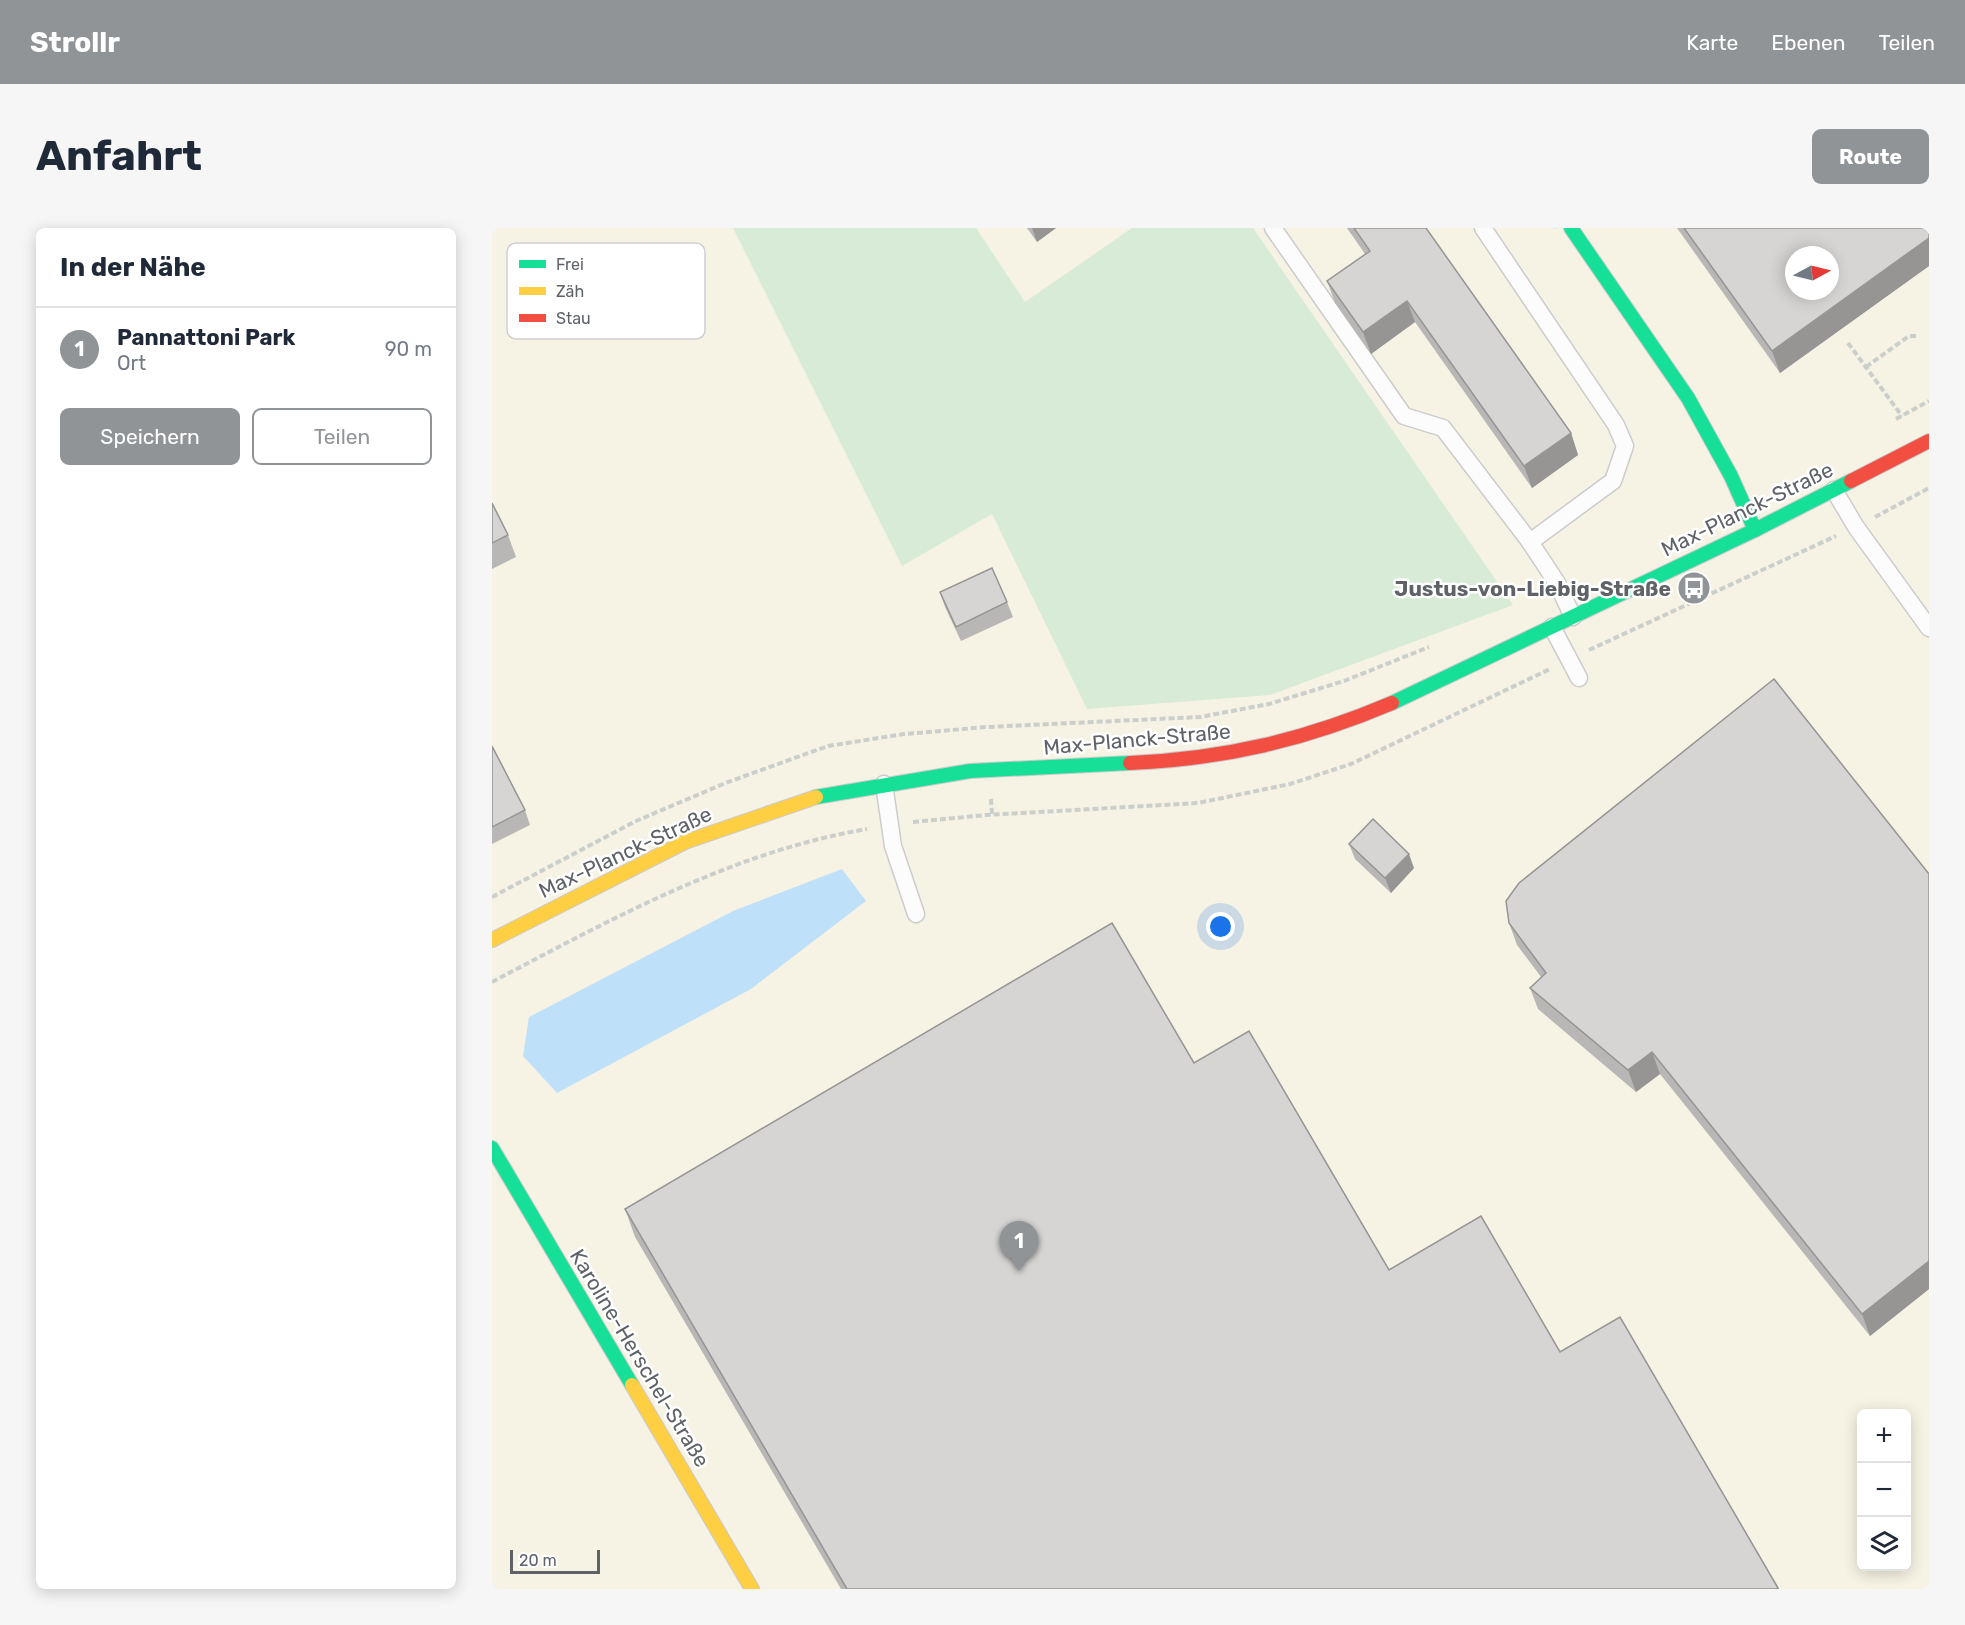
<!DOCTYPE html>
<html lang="de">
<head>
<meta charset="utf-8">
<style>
  :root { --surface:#fff; --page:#f6f6f7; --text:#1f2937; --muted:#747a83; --line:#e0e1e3; --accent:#919496 }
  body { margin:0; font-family:Rubik,sans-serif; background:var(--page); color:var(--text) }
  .controls { position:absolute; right:18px; bottom:18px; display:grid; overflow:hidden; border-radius:9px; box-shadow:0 3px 15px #0003 }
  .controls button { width:54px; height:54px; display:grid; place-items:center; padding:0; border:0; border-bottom:2px solid var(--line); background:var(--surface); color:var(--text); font:30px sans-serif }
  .compass { position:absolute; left:1293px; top:18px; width:54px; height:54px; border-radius:50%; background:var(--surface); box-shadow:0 3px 15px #0003; rotate:83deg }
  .scale { position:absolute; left:18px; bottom:15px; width:90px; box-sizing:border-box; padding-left:6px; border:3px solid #5f6368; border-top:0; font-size:16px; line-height:21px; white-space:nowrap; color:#5f6368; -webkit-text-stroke:4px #fff; paint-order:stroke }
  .you { position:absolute; left:729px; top:699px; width:21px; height:21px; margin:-15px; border:4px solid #fff; border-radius:50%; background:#1a73e8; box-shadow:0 0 0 9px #1a73e833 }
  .badge { display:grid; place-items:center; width:39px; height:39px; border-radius:50%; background:var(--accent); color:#fff; font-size:20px; font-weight:700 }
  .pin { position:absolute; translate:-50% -50px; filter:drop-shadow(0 2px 3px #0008) }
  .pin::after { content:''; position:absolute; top:32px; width:21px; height:18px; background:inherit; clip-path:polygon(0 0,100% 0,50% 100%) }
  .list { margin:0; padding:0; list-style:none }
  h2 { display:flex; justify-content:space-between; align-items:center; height:78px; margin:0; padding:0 24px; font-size:26px }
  h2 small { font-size:20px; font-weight:400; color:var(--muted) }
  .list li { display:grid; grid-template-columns:39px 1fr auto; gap:18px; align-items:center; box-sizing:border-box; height:84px; padding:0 24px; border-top:2px solid var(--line) }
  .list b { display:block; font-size:22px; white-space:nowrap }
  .list p { margin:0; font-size:20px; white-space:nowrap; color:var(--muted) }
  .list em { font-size:20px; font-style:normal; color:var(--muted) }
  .actions { display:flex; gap:12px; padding:18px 24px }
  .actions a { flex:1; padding:14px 0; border:2px solid var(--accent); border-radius:9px; text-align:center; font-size:21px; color:var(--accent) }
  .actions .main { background:var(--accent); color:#fff }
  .icon { flex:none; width:33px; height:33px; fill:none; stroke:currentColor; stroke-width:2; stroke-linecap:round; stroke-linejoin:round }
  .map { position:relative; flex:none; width:1437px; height:1361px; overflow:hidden; border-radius:9px }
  header { display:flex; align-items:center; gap:36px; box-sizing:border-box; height:84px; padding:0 30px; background:var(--accent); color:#fff }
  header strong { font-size:28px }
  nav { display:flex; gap:33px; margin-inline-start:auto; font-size:21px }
  .intro { display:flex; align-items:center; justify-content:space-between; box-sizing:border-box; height:144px; padding:0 36px }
  h1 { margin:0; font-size:42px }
  .button { padding:15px 27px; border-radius:9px; background:var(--accent); color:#fff; font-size:21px; font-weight:700 }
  main { display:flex; gap:36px; padding:0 36px }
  aside { flex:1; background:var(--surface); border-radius:9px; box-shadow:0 3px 15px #0003 }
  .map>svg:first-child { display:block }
</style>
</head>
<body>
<header>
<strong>Strollr</strong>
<nav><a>Karte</a><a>Ebenen</a><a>Teilen</a></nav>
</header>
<div class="intro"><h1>Anfahrt</h1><a class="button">Route</a></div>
<main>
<aside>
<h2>In der Nähe<small></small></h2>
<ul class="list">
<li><span class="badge">1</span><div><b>Pannattoni Park</b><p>Ort</p></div><em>90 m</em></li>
</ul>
<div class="actions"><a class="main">Speichern</a><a>Teilen</a></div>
</aside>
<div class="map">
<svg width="1437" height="1361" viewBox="0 0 1437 1361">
  <rect width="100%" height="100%" fill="#efeeea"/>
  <g fill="#f7f3e4" fill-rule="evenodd">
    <path d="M0 0H241L410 337 500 286 1021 377 761 0H1437V1361H0ZM1302 27H1338V63H1302ZM1370 1186H1414V1338H1370Z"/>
    <polygon points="484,0 640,0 533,75"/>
  </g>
  <polygon fill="#d8ebd6" points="241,0 484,0 533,74 640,0 761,0 1021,377 778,467 595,481 500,286 410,338"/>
  <polygon fill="#bfe0f9" points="350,641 374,673 259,761 65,865 31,828 37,789 241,683"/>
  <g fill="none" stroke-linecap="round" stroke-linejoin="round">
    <defs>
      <g id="lane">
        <polyline points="781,0 912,188 951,200 1038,314"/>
        <polyline points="991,0 1124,197 1133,218 1121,253 1038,314 1065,355 1081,389"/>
        <polyline points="1342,262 1364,299 1437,400"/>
        <polyline points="1060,399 1087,450"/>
        <polyline points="392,556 401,618 424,686"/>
      </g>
      <g id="fast">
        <polyline points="1079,0 1196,170 1239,248 1263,302"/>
        <polyline points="900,475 1263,302 1359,253"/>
        <polyline points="324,569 478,543 638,535"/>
        <polyline points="0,920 140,1157"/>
      </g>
      <g id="slow">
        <polyline points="0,712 193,614 324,569"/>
        <polyline points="140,1157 260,1361"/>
      </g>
      <g id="jam">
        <polyline points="1359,253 1437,213"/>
        <path d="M638 535C732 531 813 512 900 475"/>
      </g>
    </defs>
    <use href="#lane" stroke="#cbcccc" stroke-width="19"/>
    <use href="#fast" stroke="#cacacb" stroke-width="16"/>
    <use href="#slow" stroke="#cacacb" stroke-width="16"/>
    <use href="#jam" stroke="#cacacb" stroke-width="16"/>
    <g stroke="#cacfcc" stroke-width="4" stroke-dasharray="6 3" stroke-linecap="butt">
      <polyline points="1356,115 1410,188"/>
      <polyline points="1374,139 1417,108 1426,108"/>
      <polyline points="1404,191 1437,173"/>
      <polyline points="1383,289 1437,260"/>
      <polyline points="1097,422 1344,308"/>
      <polyline points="499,571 500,586"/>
      <polyline points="421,594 494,587 706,575 798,556 859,536 1058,441"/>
      <polyline points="0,669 144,593 236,554 336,518 412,506 495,499 708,489 777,476 852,453 937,419"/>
      <path d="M0 754C120 691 240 624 375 601"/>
    </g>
    <use href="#lane" stroke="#fdfcfc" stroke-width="16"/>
    <use href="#fast" stroke="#16e098" stroke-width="14"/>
    <use href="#slow" stroke="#ffcf43" stroke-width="14"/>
    <use href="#jam" stroke="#f24e42" stroke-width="14"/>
  </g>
  <g fill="#b8b7b5">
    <polygon points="535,0 564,0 545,14"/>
    <polygon points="855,0 934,0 1079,205 1086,227 1040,260 923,94 879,126 843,75 835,53 873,26"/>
    <polygon points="1185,0 1437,0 1437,38 1288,145"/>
    <polygon points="0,275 16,307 24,329 0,341"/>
    <polygon points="448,364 515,374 521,389 469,413 453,379"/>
    <polygon points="0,518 33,582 38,597 0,616"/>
    <polygon points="857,616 922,640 899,665 863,631"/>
    <polygon points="1437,646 1437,1061 1378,1108 1168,846 1144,864 1046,781 1038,760 1049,749 1025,717 1017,695"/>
    <polygon points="702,835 897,1042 1068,1124 1128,1089 1287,1361 349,1361 143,1009 133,981"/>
  </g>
  <g fill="#969594">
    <polygon points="540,0 564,0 545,14"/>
    <polygon points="1437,10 1437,38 1288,145 1280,123"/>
    <polygon points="915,73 923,94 879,126 871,104"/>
    <polygon points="1079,205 1086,227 1040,260 1032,238"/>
    <polygon points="917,626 922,640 899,665 893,650"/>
    <polygon points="1160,824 1168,846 1144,864 1136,842"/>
    <polygon points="1437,1033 1437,1061 1378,1108 1370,1086"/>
  </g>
  <g fill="#d6d5d3" stroke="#969594" stroke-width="1.5" fill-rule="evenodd">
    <polygon points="862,0 934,0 1079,205 1032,238 915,73 871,104 835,53 878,23"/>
    <path d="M1192 0H1437V10L1280 123ZM1302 27H1338V63H1302Z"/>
    <polygon points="0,275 16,307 0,315"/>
    <polygon points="500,340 515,374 464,399 448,364"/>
    <polygon points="1282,451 1437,646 1437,1033 1370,1086 1160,824 1136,842 1038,760 1054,745 1017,695 1014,673 1027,655"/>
    <polygon points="0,518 33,582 0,599"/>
    <polygon points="881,591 917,626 893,650 857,616"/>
    <polygon points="620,695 702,835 757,803 897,1042 989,988 1068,1124 1128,1089 1286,1360 1284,1361 355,1361 133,981"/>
  </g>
  <defs>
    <symbol id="bus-disc" viewBox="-11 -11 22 22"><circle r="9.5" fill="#919496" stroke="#fff"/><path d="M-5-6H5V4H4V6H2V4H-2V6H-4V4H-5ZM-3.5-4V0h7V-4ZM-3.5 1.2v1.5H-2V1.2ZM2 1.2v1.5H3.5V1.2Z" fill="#fff"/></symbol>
  </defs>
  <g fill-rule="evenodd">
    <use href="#bus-disc" x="1183" y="341" width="38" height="38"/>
  </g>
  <g text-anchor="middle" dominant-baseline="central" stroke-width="5" stroke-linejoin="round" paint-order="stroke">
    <g font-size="21" fill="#5f6368" stroke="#fff">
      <text transform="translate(1255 281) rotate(-26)">Max-Planck-Straße</text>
      <text transform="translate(645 511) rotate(-5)">Max-Planck-Straße</text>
      <text transform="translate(133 624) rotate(-25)">Max-Planck-Straße</text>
      <text transform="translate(148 1130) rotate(59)">Karoline-Herschel-Straße</text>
    </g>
    <g font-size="21" font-weight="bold" fill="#5f6368" stroke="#fff" text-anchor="end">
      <text x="1179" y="360">Justus-von-Liebig-Straße</text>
    </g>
  </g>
  <rect x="15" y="15" width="198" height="96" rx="9" fill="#fff" stroke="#cfd0d2" stroke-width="1.5"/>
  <rect x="27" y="32" width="27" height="8" fill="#16e098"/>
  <rect x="27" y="59" width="27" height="8" fill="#ffcf43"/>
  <rect x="27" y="86" width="27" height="8" fill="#f24e42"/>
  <g font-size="16" fill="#5f6368">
    <text x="64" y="42">Frei</text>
    <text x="64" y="69">Zäh</text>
    <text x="64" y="96">Stau</text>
  </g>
</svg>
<div class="controls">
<button>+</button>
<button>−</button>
<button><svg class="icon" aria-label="layers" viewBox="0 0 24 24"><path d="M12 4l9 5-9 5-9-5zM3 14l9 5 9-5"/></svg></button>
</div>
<svg class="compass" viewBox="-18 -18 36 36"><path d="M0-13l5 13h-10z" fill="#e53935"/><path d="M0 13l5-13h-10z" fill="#747a83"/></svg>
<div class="scale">20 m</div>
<div class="you"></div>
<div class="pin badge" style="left:527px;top:1043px">1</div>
</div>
</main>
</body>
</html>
